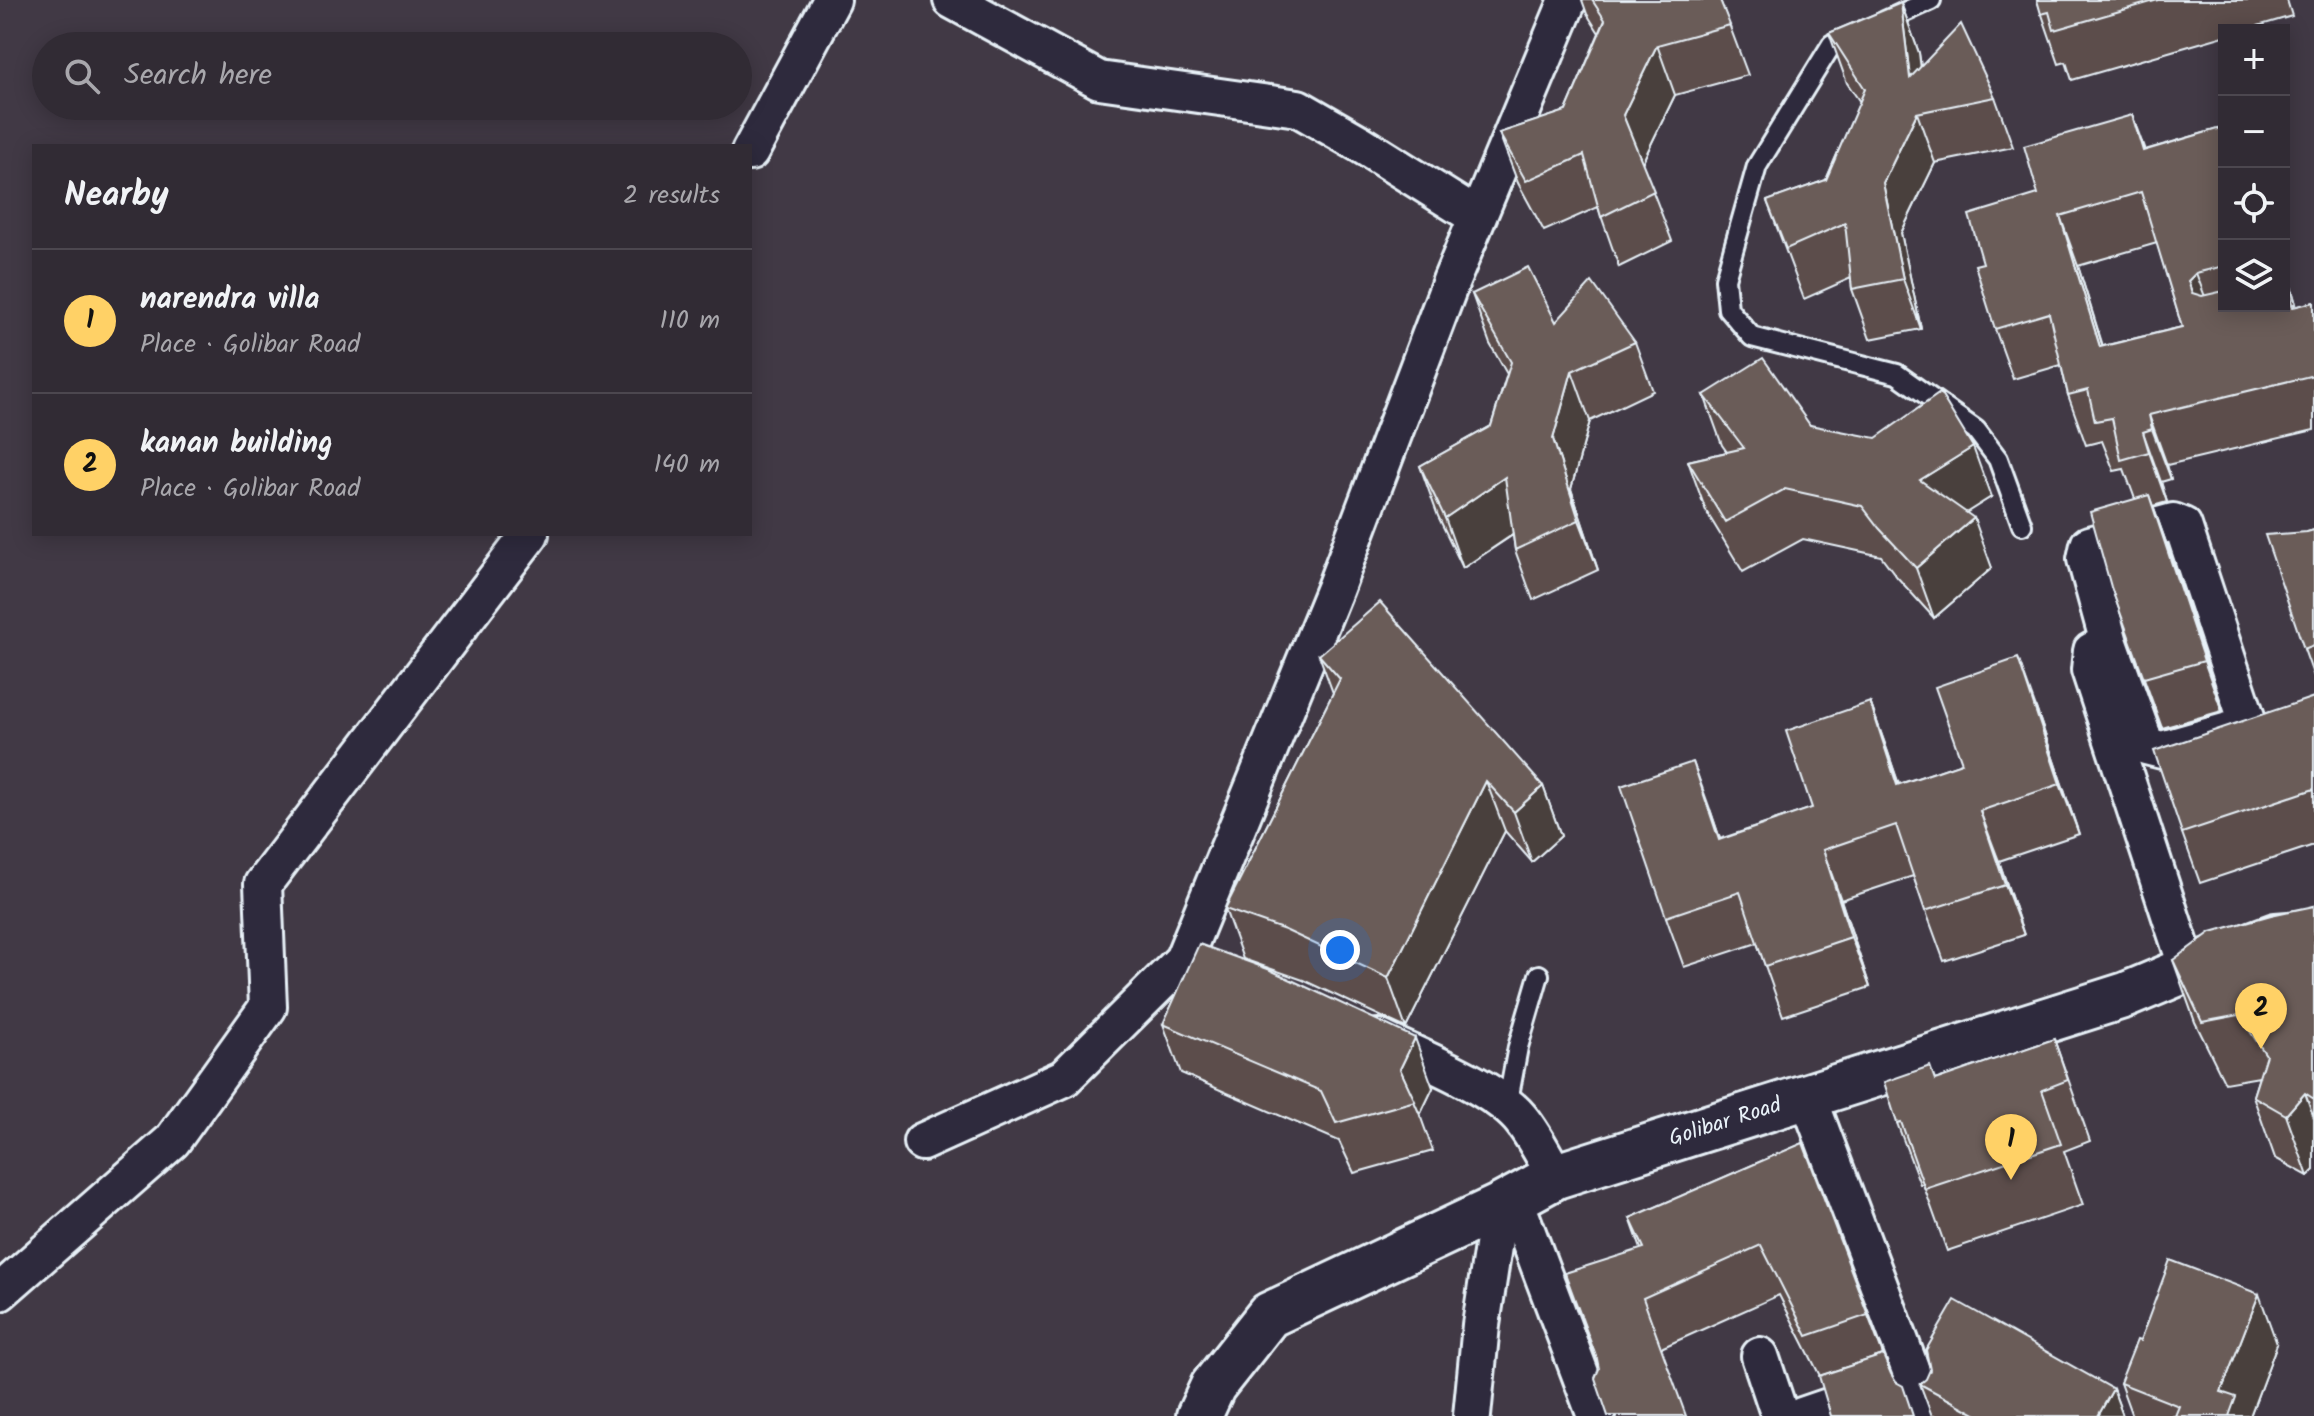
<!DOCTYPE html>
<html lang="en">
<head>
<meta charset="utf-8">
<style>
  :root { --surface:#312b34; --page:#39333c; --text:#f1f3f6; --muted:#a8a7ac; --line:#4c474f; --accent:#ffd166 }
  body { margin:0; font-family:Kalam,sans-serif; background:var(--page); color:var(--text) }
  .controls { position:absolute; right:24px; top:24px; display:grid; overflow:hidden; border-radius:0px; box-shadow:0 4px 20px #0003 }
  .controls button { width:72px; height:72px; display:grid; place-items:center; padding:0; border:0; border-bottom:2px solid var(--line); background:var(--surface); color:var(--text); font:40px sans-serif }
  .you { position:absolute; left:1340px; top:950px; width:28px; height:28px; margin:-20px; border:6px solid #fff; border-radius:50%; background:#1a73e8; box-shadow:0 0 0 12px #1a73e833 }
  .badge { display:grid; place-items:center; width:52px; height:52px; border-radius:50%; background:var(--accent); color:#111; font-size:26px; font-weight:700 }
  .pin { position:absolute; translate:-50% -66px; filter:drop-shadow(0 2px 4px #0008) }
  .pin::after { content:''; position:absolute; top:42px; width:28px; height:24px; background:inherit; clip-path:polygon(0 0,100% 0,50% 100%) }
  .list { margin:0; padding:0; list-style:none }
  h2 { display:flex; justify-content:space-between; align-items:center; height:104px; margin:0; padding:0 32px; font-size:34px }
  h2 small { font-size:26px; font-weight:400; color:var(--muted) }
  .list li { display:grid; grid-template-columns:52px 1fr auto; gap:24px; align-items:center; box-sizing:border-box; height:144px; padding:0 32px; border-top:2px solid var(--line) }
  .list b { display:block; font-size:30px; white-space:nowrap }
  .list p { margin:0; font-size:26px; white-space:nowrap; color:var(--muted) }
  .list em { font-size:26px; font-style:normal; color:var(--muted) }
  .icon { flex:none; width:44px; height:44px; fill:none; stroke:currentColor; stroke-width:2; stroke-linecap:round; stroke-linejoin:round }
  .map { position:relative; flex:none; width:2314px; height:1416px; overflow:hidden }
  .search { position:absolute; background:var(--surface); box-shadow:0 4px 20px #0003; left:32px; top:32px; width:720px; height:88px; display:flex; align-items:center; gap:20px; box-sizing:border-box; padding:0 28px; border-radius:44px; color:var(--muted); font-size:30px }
  .panel { position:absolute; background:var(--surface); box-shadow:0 4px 20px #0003; left:32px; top:144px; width:720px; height:392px; border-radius:0px }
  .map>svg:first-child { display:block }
</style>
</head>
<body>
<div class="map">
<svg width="2314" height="1416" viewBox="0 0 2314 1416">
  <rect width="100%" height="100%" fill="#413945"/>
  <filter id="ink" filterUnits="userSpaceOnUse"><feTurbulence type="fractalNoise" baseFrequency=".0125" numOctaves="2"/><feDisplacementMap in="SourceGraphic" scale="16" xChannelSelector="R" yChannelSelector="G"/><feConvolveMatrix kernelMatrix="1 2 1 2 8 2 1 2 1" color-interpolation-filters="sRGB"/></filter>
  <g filter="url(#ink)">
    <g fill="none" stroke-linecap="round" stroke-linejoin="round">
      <defs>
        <g id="lane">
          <polyline points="1885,21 1931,0"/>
          <polyline points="1854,35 1832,44 1757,166 1725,279 1728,309 1752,337 1897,374 1976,430 1998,459 2022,525"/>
          <polyline points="1507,1106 1518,1047 1539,975"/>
        </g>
        <g id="street">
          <polyline points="952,0 1099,80 1298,108 1359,143 1477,217"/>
          <polyline points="750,152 832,0"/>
          <polyline points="2109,643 2146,746 2162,750 2239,728 2246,717 2183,526 2173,522 2089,545 2086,559 2109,643 2092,651 2090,670 2188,969"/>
          <path d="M1378 1038C1416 1056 1492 1086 1519 1117 1534 1134 1544 1157 1556 1176"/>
          <polyline points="1808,1097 1928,1416"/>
          <polyline points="922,1142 1064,1078 1183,960 1335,588 1451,281 1568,0"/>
          <polyline points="1514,1198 1596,1416"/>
          <polyline points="0,1292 172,1141 268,1007 263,884 530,534"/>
          <polyline points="1760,1356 1780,1416"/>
          <polyline points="1472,1416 1481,1325 1499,1207"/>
          <polyline points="1802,1416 1875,1391"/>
        </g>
        <g id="secondary">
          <path id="s1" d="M1199 1416 1213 1386 1269 1315 1499 1207 1556 1176 2126 995 2188 969 2276 936 2314 933"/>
        </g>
      </defs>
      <use href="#lane" stroke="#e8f1f8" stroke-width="24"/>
      <use href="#street" stroke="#e8f1f8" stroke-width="42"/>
      <use href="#secondary" stroke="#e8f1f8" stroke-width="50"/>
      <use href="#lane" stroke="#2f2a3d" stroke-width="18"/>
      <use href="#street" stroke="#2f2a3d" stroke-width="36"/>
      <use href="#secondary" stroke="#2f2a3d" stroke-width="44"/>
    </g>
    <g fill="#5b4e4c" stroke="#e8f1f8" stroke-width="2" fill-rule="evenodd">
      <polygon points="1582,0 1720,0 1748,75 1675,95 1642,163 1672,241 1619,267 1598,207 1544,231 1518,183 1499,133 1566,111 1599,33 1587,14"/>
      <polygon points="2037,0 2287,0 2292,16 2244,30 2224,30 2224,36 2072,80 2066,62 2059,64"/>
      <polygon points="1901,3 1919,53 1921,66 1995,97 2013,147 1935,163 1901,233 1921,329 1870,339 1852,289 1851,278 1804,299 1767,201 1826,180 1860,102 1847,83 1829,33"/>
      <path d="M2224 127V306H2284V262L2296 304H2294L2295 307 2314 302V430L2167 465 2171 479 2161 482 2167 502 2153 506 2167 545 2222 711 2162 728 2111 587 2135 499 2124 469 2114 471 2102 441 2086 445 2068 395 2061 365 2013 379 1995 329 1983 263 2038 194 2145 150ZM2157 243 2182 327 2103 346 2078 266Z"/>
      <polygon points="1472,294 1556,322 1635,342 1653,391 1590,421 1571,489 1598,570 1533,600 1515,550 1513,535 1463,568 1438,516 1420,466 1491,426 1507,374 1490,344"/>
      <polygon points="1704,395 1810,425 1991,497 1966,512 1992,568 1934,618 1897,577 1881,556 1803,539 1743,572 1706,511 1688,461 1727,452 1722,445"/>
      <polygon points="2314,530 2314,677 2304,649 2307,532"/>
      <polygon points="1319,655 1543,786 1561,836 1532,862 1505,831 1406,1028 1303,980 1243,959 1225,909 1333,693"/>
      <polygon points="2314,697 2314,845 2200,883 2182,833"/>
      <polygon points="1870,702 1899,784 1962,763 2036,708 2079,834 1999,861 2024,935 1944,961 1913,876 1841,900 1870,987 1783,1016 1757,943 1684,967 1666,917 1711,812 1720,839 1812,808"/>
      <polygon points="2314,906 2314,1170 2308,1176 2275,1158 2253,1096 2259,1077 2225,1083 2195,1022 2173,960"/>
      <polygon points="1163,1024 1433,1088 1420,1115 1433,1151 1354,1173 1339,1141 1181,1073"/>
      <polygon points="2054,1039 2090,1141 2064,1151 2083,1205 1947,1251 1923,1184 1920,1184 1897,1123 1935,1080"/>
      <polygon points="1803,1143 1883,1355 1820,1376 1779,1295 1661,1348 1599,1369 1641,1249 1630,1218"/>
      <polygon points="2140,1341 2277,1344 2250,1416 2132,1416 2120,1383"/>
      <polygon points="1920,1384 2113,1389 2123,1416 1932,1416"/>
    </g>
    <g fill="#4a403e" stroke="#e8f1f8" stroke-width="2">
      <polygon points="1901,3 1919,53 1926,111 1910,78"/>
      <polygon points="1657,45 1675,95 1641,165 1623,115"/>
      <polygon points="1917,113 1935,163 1901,233 1921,329 1903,279 1883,183"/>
      <polygon points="2132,115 2150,164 2143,151"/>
      <polygon points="2060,216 2078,266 2118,397 2100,347"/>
      <polygon points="2284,262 2296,304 2284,271"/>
      <polygon points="2196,273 2215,323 2210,343 2188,281"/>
      <polygon points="1572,371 1590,421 1571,489 1598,570 1579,520 1553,439"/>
      <polygon points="2149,415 2167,465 2171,479 2152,429"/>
      <polygon points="2143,432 2161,482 2167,502 2149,452"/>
      <polygon points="1973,447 1991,497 1939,530 1920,480"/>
      <polygon points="1505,477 1524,527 1463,568 1445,518"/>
      <polygon points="2149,495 2167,545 2222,711 2204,661"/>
      <polygon points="1974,518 1992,568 1934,618 1916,568"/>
      <polygon points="2018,658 2036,708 2079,834 2060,784"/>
      <polygon points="1870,702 1888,752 1915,835 1897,785"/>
      <polygon points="1693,762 1711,812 1737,889 1719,840"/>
      <polygon points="1486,781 1505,831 1406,1028 1388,978"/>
      <polygon points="1543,786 1561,836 1532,862 1514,812"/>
      <polygon points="1980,811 1999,861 2024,935 2005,885"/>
      <polygon points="1823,850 1841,900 1870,987 1851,937"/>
      <polygon points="1415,1038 1433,1088 1420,1115 1400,1069"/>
      <polygon points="2305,1093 2314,1118 2314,1170 2308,1176 2286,1115"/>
      <polygon points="2259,1294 2277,1344 2250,1416 2229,1416 2221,1392"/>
      <polygon points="2113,1389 2123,1416 2098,1416"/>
    </g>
    <g fill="#6a5b58" stroke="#e8f1f8" stroke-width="2" fill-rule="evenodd">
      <polygon points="1592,0 1720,0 1730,25 1657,45 1623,115 1654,191 1601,217 1584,155 1526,181 1499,133 1566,111 1605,20"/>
      <polygon points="2037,0 2158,0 2054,30 2049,12 2041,14"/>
      <polygon points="1901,3 1910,78 1961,24 1995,97 1917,113 1883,183 1903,279 1852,289 1845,223 1786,249 1767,201 1826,180 1865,89 1829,33"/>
      <path d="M2132 115 2143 151 2224 127V266L2196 273 2188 281 2192 293 2202 296 2224 291V306H2284V277L2293 307 2314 302V375L2149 415 2152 429 2143 432 2149 452 2121 460 2112 418 2095 421 2088 390 2068 395 2049 313 1995 329 1975 265 1983 263 1969 215 2038 194 2024 146ZM2141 192 2182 327 2100 347 2060 216Z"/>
      <polygon points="1528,267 1556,322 1592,282 1635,342 1572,371 1553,439 1579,520 1515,550 1505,477 1445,518 1420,466 1491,426 1511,362 1472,294"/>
      <polygon points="1763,358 1810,425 1876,438 1940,393 1973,447 1920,480 1974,518 1916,568 1879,528 1862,506 1785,489 1725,522 1688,461 1744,448 1704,395"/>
      <polygon points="2149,495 2204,661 2144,678 2111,587 2090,512"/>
      <polygon points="2314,530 2314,645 2304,649 2265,535 2307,532"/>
      <polygon points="1380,602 1543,786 1514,812 1486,781 1388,978 1285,930 1225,909 1340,679 1319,655"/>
      <polygon points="2018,658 2060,784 1980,811 2005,885 1925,911 1896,825 1823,850 1851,937 1765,966 1740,892 1666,917 1621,786 1693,762 1719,840 1812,808 1786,731 1870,702 1897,785 1962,763 1935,687"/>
      <polygon points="2314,697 2314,789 2182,833 2154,751"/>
      <polygon points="2314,906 2314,1099 2305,1093 2286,1115 2253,1096 2266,1055 2239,1015 2202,1022 2173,960 2211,932 2271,915"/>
      <polygon points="1199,944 1268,969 1415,1038 1400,1069 1415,1101 1336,1123 1321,1091 1163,1024"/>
      <polygon points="2054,1039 2068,1080 2042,1090 2061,1144 1925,1189 1901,1122 1897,1123 1884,1082 1930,1066 1935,1080"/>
      <polygon points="1803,1143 1868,1315 1807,1336 1761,1245 1643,1298 1686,1416 1608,1416 1595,1378 1599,1369 1597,1359 1565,1273 1644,1248 1630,1218"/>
      <polygon points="2170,1260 2259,1294 2221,1392 2236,1397 2229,1416 2175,1416 2179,1406 2120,1383 2137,1340 2140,1341"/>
      <polygon points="1955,1300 2113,1389 2098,1416 1979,1416 1920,1384 1926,1379 1930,1370 1926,1350"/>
      <polygon points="1883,1355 1891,1374 1896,1382 1903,1386 1913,1416 1831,1416 1819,1376"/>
    </g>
  </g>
  <g text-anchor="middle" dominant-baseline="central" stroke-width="6" stroke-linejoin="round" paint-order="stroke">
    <g font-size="22" fill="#e8f1f8" stroke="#2f2a3d">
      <text stroke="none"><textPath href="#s1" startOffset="620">Golibar Road</textPath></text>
    </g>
  </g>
</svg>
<div class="controls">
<button>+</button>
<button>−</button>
<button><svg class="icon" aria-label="locate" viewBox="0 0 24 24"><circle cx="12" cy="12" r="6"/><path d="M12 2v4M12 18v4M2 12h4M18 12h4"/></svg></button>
<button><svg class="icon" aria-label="layers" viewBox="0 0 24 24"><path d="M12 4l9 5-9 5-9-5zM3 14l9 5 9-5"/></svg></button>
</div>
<div class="you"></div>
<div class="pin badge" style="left:2011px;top:1180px">1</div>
<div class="pin badge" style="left:2261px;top:1049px">2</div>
<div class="search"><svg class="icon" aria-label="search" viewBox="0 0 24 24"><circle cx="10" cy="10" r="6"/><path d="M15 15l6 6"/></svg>Search here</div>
<section class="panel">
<h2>Nearby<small>2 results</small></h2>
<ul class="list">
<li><span class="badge">1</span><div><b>narendra villa</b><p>Place · Golibar Road</p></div><em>110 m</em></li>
<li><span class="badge">2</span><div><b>kanan building</b><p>Place · Golibar Road</p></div><em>140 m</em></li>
</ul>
</section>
</div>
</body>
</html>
